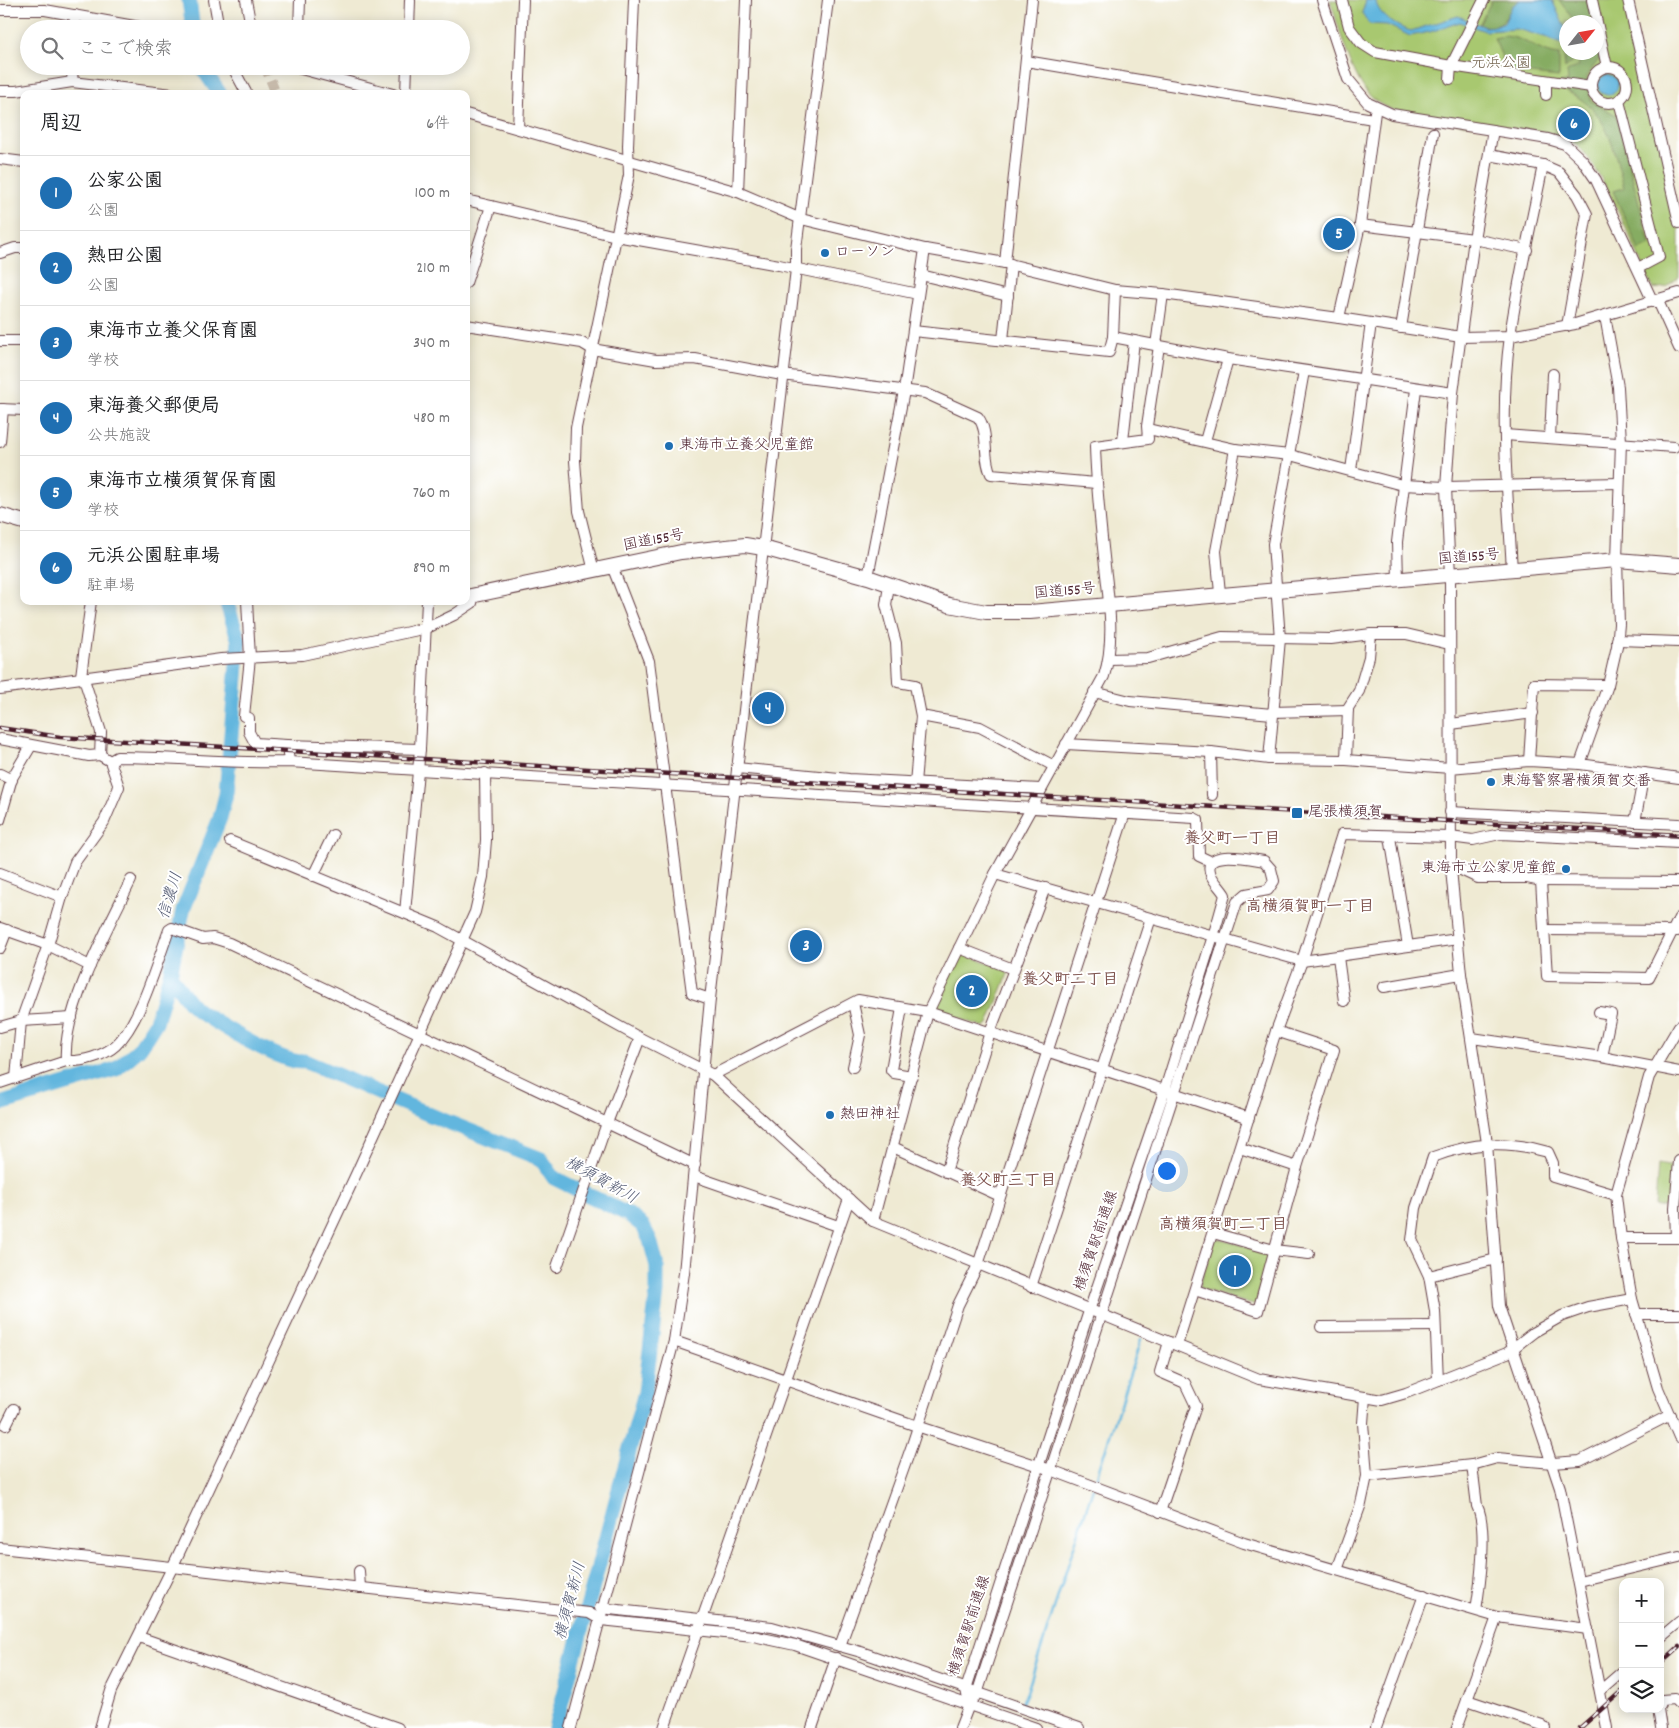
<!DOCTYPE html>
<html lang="ja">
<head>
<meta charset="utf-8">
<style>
  :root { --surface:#fff; --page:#f6f6f6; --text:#202124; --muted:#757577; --line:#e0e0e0; --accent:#1f6fb2 }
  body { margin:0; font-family:Dekko,"Klee One",sans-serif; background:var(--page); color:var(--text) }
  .controls { position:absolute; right:15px; bottom:15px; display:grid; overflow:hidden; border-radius:10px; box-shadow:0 2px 12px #0003 }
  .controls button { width:45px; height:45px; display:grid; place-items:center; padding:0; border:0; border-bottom:1px solid var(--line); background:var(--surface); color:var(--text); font:25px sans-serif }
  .compass { position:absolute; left:1559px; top:15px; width:45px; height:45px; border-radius:50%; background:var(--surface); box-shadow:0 2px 12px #0003; rotate:59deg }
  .you { position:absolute; left:1166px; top:1170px; width:18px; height:18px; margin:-12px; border:4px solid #fff; border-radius:50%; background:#1a73e8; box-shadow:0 0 0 8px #1a73e833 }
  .badge { display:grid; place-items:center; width:32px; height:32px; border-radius:50%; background:var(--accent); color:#fff; font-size:16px; font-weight:700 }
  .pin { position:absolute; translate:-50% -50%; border:2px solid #fff; box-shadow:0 1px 5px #0006 }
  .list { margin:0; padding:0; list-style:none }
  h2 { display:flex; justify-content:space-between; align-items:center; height:65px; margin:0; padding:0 20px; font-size:21px }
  h2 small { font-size:16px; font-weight:400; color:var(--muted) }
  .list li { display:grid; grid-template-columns:32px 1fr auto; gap:15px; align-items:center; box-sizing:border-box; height:75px; padding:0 20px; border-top:1px solid var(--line) }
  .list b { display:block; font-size:19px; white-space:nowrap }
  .list p { margin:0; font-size:16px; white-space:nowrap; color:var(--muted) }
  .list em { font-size:16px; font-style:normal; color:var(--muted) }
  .icon { flex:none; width:28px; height:28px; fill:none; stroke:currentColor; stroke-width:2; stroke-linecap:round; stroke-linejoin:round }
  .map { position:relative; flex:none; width:1679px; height:1728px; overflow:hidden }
  .search { position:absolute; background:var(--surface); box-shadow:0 2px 12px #0003; left:20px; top:20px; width:450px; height:55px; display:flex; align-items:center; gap:12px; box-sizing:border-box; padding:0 18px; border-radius:28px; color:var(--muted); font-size:19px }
  .panel { position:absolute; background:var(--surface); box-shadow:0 2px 12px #0003; left:20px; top:90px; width:450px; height:515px; border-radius:10px }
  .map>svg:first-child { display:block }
</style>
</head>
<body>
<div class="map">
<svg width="1679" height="1728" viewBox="0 0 1679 1728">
  <rect width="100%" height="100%" fill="#fff"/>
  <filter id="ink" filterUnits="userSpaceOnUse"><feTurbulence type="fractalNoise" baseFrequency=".02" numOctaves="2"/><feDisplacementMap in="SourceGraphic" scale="10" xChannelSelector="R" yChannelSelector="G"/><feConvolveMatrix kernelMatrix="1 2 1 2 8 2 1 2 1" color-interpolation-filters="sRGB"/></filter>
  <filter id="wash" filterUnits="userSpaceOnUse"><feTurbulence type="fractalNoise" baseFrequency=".0096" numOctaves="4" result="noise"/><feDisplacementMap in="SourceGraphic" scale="20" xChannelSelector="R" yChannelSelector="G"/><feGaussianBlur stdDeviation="1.12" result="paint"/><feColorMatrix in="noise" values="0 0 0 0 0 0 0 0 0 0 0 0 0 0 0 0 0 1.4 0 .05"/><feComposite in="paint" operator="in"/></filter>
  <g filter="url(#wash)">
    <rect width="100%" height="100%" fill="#efead3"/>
    <g fill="#a8c870" stroke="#79744e" fill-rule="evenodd">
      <path d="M1330 0H1626L1679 223V277L1666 287 1653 289C1637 255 1600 159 1572 141 1554 130 1529 131 1509 128 1476 125 1394 121 1371 97 1350 75 1340 29 1330 0ZM1566 22H1596V52H1566Z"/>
      <polygon points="960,953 1007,969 1008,974 988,1024 984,1027 936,1011 934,1007"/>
      <polygon points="1658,1164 1678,1168 1675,1207 1655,1206"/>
      <polygon points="1215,1238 1267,1252 1269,1256 1256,1304 1253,1305 1201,1289 1200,1285"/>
    </g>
    <g fill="#86ac62" stroke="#686646">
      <path d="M1492 0H1520C1504 12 1507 33 1479 25Z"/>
      <polygon points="1559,0 1587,0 1592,22 1575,22"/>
      <path d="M1504 36C1527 37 1539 54 1559 55V77L1502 71V57L1494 38Z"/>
      <path d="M1597 42 1600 58 1586 76 1591 101 1616 115 1650 245 1639 250 1613 191 1624 188C1611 138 1607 104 1553 86L1568 81 1567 72 1579 66 1575 59 1565 68 1564 54 1566 50V52H1596Z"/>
    </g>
    <g fill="#62b6de" stroke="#566a84">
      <path d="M1366 0H1376C1376 14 1398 28 1411 31L1458 16 1485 27 1497 26 1504 23 1512 6 1520 0H1552L1565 28 1566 42 1564 45 1548 38 1517 29 1485 31 1460 22 1430 32 1410 36 1387 25 1369 24 1362 13Z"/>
      <circle cx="1608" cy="85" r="10"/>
    </g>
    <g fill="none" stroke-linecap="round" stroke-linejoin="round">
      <g stroke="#62b6de" stroke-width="2.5">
        <polyline points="1095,1482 1141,1339"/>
        <polyline points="1021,1705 1027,1692 1093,1488"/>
      </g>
      <g stroke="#62b6de" stroke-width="15">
        <polyline points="189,0 193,29"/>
        <polyline points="201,66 220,94"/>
        <path d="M170 975C178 986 186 1000 196 1009 210 1020 291 1069 304 1061L435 1117 541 1159 554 1178 629 1215 643 1226 650 1240 657 1266V1292L645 1392 555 1728"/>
        <polyline points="0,1104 116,1069 139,1049 156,1022 170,975 183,910 220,818 226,794 239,641 226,601"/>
      </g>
    </g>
  </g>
  <g filter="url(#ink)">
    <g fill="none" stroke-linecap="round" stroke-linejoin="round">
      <g stroke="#cec1b1" stroke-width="10" stroke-dasharray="10 5" stroke-linecap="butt">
        <polyline points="250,21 252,29"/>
        <polyline points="265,66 276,94"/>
      </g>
      <defs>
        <g id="minor">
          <polyline points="214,0 219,29"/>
          <polyline points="246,0 250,21"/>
          <polyline points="1322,0 1348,79 1368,103 1392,114 1548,139 1565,144 1583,161 1596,180 1653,302"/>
          <polyline points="1342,0 1349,27 1361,43 1375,52 1451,66 1591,87"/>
          <polyline points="1592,0 1607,67"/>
          <polyline points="1628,0 1679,223"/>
          <polyline points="0,10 45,10 151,29"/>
          <polyline points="75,29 75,15"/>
          <polyline points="299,29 300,0"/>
          <polyline points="409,29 410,0"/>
          <polyline points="1026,61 1373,119"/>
          <polyline points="232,66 247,94"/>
          <polyline points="290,66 393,94"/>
          <circle cx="1609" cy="85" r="18"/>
          <polyline points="1450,79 1451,66 1484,0"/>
          <polyline points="72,82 172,94"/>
          <polyline points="0,91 16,91 72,82 73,66"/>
          <polyline points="406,94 407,66"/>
          <polyline points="1546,95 1546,81"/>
          <polyline points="1619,101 1659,257 1642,266"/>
          <polyline points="466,114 738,192 801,219 925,249 1005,263 1115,290 1163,294 1339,318 1461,337 1510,336 1575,324 1679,293"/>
          <polyline points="518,129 523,0"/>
          <polyline points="1493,130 1474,239 1453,393 1446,487 1450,576 1451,869 1461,974 1487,1143 1499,1306 1560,1488 1607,1728"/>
          <polyline points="1489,155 1543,165 1559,172 1577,195 1587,214 1567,326"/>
          <polyline points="0,159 24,162"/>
          <polyline points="738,192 746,0"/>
          <polyline points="466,200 616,236 779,265 918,294"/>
          <polyline points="1360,225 1474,239 1527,250"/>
          <polyline points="0,253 15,248 24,248"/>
          <polyline points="1005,263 1032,0"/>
          <polyline points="921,275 1008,296"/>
          <polyline points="466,283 491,206"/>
          <polyline points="1658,301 1679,348"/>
          <polyline points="1339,318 1360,225 1375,112"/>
          <path d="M466 325 582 343 592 349 656 360 695 359 782 375 925 393 978 417C990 433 982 457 991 474L1096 483"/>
          <polyline points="1401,328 1433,133"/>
          <polyline points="913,331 1109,352 1113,337 1115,290"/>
          <polyline points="1113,337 1228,359 1453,393"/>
          <polyline points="1003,340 1011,264"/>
          <polyline points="0,341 24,341"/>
          <polyline points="1156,345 1163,294"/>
          <polyline points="0,409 24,410"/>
          <polyline points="1148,429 1235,449 1290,455 1402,485 1446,487 1619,483"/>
          <polyline points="1505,435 1674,447"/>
          <polyline points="1550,437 1553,374"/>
          <polyline points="1123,441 1134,341"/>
          <polyline points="1205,441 1228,359"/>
          <polyline points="0,442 3,409"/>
          <polyline points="1351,470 1371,323"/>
          <polyline points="612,566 649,661 692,993 710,999"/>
          <polyline points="594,571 579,511 575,461 576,428 629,175 628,146 634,0"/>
          <path d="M1512 571C1508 493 1499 413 1510 336 1518 279 1532 221 1543 165"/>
          <polyline points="868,577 904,391 925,249"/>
          <polyline points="1398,580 1397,542 1416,389"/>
          <polyline points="889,585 886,605 896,643 898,682 915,685 921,716 915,783"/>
          <polyline points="1220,593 1216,551 1235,449"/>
          <polyline points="247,601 250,658 244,716 249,718 249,732 255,743 287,745 289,762"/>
          <polyline points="1617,640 1679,642"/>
          <polyline points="1109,659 1148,658 1222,637 1331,639 1371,634 1406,634 1449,644"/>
          <polyline points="81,676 91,601"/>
          <polyline points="83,676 101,732 100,755"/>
          <polyline points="0,689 221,659 302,655 427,628 454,615 472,603 474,595"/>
          <polyline points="1094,692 1130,701 1272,714"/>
          <polyline points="1272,712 1348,710"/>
          <polyline points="921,716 980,727 1054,766"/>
          <polyline points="1451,724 1533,713"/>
          <polyline points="0,739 89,756 100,755 110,761 119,787 104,822 75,862 62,897 48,945 21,1021 16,1078"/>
          <polyline points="1066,744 1211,752 1269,759 1346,760 1450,768 1529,761 1580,764 1679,778"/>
          <polyline points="287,745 420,749"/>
          <polyline points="1211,752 1212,795"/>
          <polyline points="1269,759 1280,639 1273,544 1304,371"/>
          <polyline points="1346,760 1348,708 1359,691 1369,657 1371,634"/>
          <path d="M110 761 117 757C175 757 231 764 289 762L1194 818 1198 820 1199 856 1212 862"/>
          <polyline points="1529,761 1534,684 1608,685"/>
          <polyline points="1580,764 1608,685 1617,646 1619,624 1617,560 1621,442 1618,387 1605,316"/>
          <polyline points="737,768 849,779 1041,789"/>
          <polyline points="0,774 12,780"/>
          <polyline points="1450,812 1679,824"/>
          <polyline points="0,820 12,778 31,746"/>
          <polyline points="1635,822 1644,773"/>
          <polyline points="1390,837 1408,946"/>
          <polyline points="230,841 438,927 640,1038 713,1075 873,1221 1259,1379 1382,1400 1406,1393 1507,1353 1534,1332 1562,1316 1588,1307 1632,1299"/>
          <polyline points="1451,869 1459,869 1478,878 1527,878 1541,881 1679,882"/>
          <polyline points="0,873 62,897"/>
          <polyline points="995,874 1302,961 1458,939"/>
          <polyline points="313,876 333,835"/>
          <polyline points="1541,881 1547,976 1649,978 1679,918"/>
          <polyline points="405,913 420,749 427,601"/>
          <polyline points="0,928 48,945 90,966"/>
          <polyline points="1544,930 1678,931"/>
          <polyline points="0,948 7,930"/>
          <polyline points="959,948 1013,969"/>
          <polyline points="1338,957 1344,1001"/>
          <polyline points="1384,987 1461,974"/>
          <polyline points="853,1003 860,1035 853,1067"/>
          <polyline points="902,1008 891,1070 894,1073 912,1076"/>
          <polyline points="1599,1012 1611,1014 1602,1057"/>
          <polyline points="1679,1026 1649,1077 1616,1195 1621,1238 1632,1299 1658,1388 1679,1437"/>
          <polyline points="0,1027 21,1021 72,1018"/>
          <polyline points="1472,1038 1602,1057 1679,1072"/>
          <path d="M66 1061C62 1010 109 926 131 880"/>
          <polyline points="713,1075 858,1000 928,1012 1249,1118"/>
          <path d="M0 1083 66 1061C82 1062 104 1056 116 1045 141 1021 157 962 169 930L172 928 203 939 213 938 229 943 695 1165"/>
          <polyline points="893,1147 1000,1196"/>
          <polyline points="1240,1148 1297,1167"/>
          <polyline points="946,1172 990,1032 1045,888"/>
          <polyline points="694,1176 838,1226"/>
          <path d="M873 1221 928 1012 995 874 1104 676C1116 638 1108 596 1104 557 1100 520 1096 483 1095 446L1148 439 1147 426 1159 346"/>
          <polyline points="1213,1233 1274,1250 1309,1254"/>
          <polyline points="1621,1238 1679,1238"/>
          <polyline points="1676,1238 1675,1208 1679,1161"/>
          <polyline points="557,1267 607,1123 640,1038"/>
          <polyline points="1429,1276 1496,1259"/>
          <polyline points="1031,1287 1151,918"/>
          <polyline points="1195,1290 1258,1311 1297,1167 1334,1050 1276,1031"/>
          <polyline points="1636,1314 1679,1314"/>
          <polyline points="1321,1327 1435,1326"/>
          <polyline points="674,1341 917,1426 1051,1470 1244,1543 1497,1617 1588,1629"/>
          <polyline points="1177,1345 1276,1031 1302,961 1342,834 1450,837 1473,840 1500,834 1679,843"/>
          <path d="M1438 1380 1435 1311 1429 1276 1412 1240 1416 1208 1433 1157C1473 1142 1507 1140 1548 1152L1553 1163V1176L1616 1195"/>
          <polyline points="6,1425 14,1409"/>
          <path d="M1472 1465 1477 1506C1488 1527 1480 1586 1476 1610"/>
          <polyline points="1367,1476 1472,1465 1497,1458 1553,1463 1580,1461 1670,1415"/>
          <polyline points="1160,1512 1196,1406 1185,1383 1160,1372 1169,1342"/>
          <polyline points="0,1548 589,1613 601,1620 753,1636 795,1645 1036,1728"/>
          <polyline points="1337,1570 1361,1504 1367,1476 1363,1423 1365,1397"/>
          <polyline points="359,1571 360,1588"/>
          <polyline points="1579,1581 1679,1557"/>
          <polyline points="600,1608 772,1627 861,1652 1079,1728"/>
          <polyline points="139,1637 398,1728"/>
          <polyline points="1660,1638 1679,1622"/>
          <polyline points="840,1646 911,1448 958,1305 978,1265 1125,813"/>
          <polyline points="1600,1691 1623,1671"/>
          <polyline points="1467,1700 1542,1725 1545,1728"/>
          <polyline points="1660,1705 1662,1700 1674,1699 1679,1704"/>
          <polyline points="1658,1709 1661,1728"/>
          <polyline points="100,1728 111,1691 172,1568 357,1172 475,912 483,877 486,840 485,773"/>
          <polyline points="571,1728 674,1341 684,1273 710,999 796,269 796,249 828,0"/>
          <polyline points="664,1728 849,1199"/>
          <polyline points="812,1728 836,1658"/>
          <path d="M960 1728 969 1705 977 1694 1237 902 1246 894 1268 890 1274 881 1271 869 1264 861C1251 859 1200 847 1211 875 1214 882 1221 888 1225 895L1218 920 1165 1089 1089 1311 966 1689 969 1705"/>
          <polyline points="1376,1728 1424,1595"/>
          <polyline points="1457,1728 1497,1617"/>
        </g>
        <g id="highway">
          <polyline points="0,515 24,522"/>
          <polyline points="466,597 681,552 745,545 763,548 868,577 949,605 986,612 1030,612 1617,560 1679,565"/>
        </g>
      </defs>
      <use href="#minor" stroke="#633d44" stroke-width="12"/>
      <use href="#highway" stroke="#633d44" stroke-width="16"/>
      <use href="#minor" stroke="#fff" stroke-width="10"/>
      <use href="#highway" stroke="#fff" stroke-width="14"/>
      <defs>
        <g id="rail">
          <polyline points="0,728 60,737 1679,835"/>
          <polyline points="1660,1664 1679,1647"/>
          <polyline points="1580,1728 1623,1690"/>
        </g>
      </defs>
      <use href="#rail" stroke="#4a1f2b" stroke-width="4.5"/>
      <use href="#rail" stroke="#fff" stroke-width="2.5" stroke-dasharray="8" stroke-linecap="butt"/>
    </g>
  </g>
  <g fill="#1f6fb2" stroke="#fff" stroke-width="2">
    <circle cx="825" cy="253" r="5"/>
    <circle cx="669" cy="446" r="5"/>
    <circle cx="1491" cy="782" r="5"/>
    <rect x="1291" y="807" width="12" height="12" rx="2.5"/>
    <circle cx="1566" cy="869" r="5"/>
    <circle cx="830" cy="1115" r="5"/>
  </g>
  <g text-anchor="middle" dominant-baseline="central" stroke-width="4" stroke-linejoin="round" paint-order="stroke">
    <g font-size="15" fill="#6b5a43" stroke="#fff">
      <text x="1501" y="64">元浜公園</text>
    </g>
    <g font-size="15" fill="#4a1f2b" stroke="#fff" text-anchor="start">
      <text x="835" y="253">ローソン</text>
      <text x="679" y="446">東海市立養父児童館</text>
      <text x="1501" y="782">東海警察署横須賀交番</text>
      <text x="1308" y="813">尾張横須賀</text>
      <text x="1556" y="869" text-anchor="end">東海市立公家児童館</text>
      <text x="840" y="1115">熱田神社</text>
    </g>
    <g font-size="15" fill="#4a1f2b" stroke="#fff">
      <text transform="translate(654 541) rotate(-11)">国道155号</text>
      <text transform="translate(1469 558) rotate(-5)">国道155号</text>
      <text transform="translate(1065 592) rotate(-5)">国道155号</text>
      <text transform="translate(1097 1241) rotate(-71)">横須賀駅前通線</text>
      <text transform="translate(970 1626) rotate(-72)">横須賀駅前通線</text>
    </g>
    <g font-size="16" font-weight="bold" fill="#7c504b" stroke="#fff">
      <text x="1232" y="839">養父町一丁目</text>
      <text x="1310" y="907">高横須賀町一丁目</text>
      <text x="1070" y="980">養父町二丁目</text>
      <text x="1008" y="1181">養父町三丁目</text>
      <text x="1223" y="1225">高横須賀町二丁目</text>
    </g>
    <g font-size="16" font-style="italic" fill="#545b73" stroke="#fff">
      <text transform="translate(171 896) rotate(-73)">信濃川</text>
      <text transform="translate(601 1181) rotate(29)">横須賀新川</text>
      <text transform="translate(571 1601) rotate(-75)">横須賀新川</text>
    </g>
  </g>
</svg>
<div class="controls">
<button>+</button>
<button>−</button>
<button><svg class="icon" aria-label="layers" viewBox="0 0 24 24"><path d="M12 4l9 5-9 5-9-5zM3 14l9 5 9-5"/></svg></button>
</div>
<svg class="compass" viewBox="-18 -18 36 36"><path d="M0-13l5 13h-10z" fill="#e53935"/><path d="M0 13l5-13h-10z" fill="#757577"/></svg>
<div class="you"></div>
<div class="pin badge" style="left:1235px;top:1271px">1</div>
<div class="pin badge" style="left:972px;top:991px">2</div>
<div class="pin badge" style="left:806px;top:946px">3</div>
<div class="pin badge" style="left:768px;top:708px">4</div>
<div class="pin badge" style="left:1339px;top:234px">5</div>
<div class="pin badge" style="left:1574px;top:124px">6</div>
<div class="search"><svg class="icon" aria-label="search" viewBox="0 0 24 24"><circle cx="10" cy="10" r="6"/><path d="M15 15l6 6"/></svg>ここで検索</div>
<section class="panel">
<h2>周辺<small>6件</small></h2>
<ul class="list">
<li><span class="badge">1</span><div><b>公家公園</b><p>公園</p></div><em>100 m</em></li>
<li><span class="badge">2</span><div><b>熱田公園</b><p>公園</p></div><em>210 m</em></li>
<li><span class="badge">3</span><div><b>東海市立養父保育園</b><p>学校</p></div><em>340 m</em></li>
<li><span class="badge">4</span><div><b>東海養父郵便局</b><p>公共施設</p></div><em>480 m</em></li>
<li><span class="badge">5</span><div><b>東海市立横須賀保育園</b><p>学校</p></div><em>760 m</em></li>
<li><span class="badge">6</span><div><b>元浜公園駐車場</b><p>駐車場</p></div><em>890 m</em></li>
</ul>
</section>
</div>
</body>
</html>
